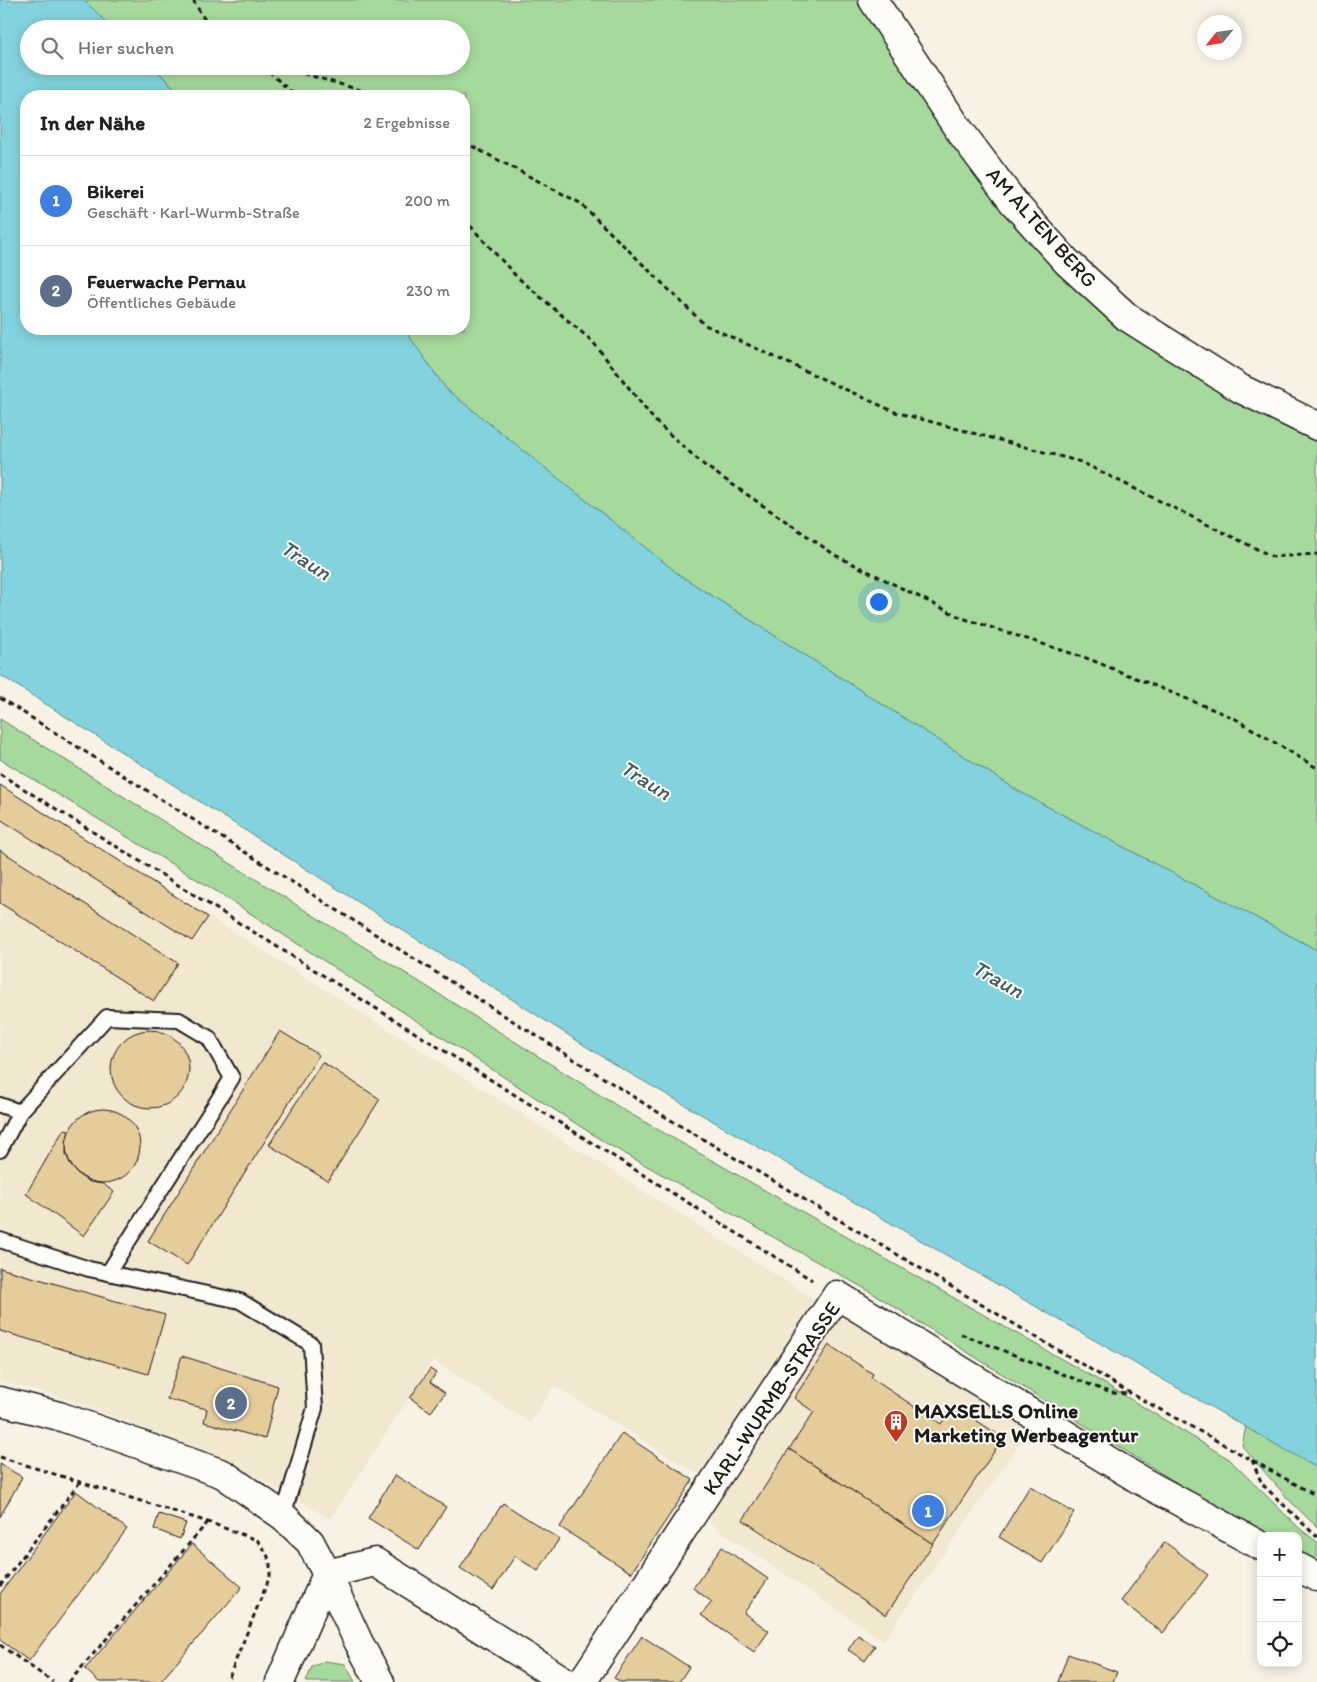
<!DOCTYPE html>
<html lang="de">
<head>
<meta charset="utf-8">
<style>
  :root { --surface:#fff; --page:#f2f2f2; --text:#222; --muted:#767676; --line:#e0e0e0; --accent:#c8321e }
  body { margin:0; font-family:Itim,sans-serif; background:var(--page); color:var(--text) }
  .controls { position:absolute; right:15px; bottom:15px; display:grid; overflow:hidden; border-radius:10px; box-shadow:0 2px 12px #0003 }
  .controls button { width:45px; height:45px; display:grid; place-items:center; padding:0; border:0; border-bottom:1px solid var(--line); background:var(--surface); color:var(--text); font:25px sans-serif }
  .compass { position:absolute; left:1197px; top:15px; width:45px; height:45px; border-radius:50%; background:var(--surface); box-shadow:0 2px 12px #0003; rotate:240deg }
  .you { position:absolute; left:878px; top:601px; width:18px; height:18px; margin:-12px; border:4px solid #fff; border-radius:50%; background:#1a73e8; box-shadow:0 0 0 8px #1a73e833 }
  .badge { display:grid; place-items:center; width:32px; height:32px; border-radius:50%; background:var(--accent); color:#fff; font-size:16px; font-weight:700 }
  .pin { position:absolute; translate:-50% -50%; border:2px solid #fff; box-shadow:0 1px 5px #0006 }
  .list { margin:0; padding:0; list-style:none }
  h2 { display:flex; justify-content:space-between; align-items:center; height:65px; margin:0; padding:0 20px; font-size:21px }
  h2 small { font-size:16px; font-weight:400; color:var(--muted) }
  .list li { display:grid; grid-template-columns:32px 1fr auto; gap:15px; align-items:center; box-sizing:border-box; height:90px; padding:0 20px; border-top:1px solid var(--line) }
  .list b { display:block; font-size:19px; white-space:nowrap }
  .list p { margin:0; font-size:16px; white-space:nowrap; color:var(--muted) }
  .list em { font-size:16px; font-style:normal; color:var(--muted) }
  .icon { flex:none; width:28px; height:28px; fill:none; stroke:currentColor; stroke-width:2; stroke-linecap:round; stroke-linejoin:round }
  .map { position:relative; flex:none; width:1317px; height:1682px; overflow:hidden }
  .search { position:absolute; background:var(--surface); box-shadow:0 2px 12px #0003; left:20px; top:20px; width:450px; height:55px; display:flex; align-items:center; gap:12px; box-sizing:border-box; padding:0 18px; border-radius:28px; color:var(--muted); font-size:19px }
  .panel { position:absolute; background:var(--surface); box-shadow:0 2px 12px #0003; left:20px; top:90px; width:450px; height:245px; border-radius:20px }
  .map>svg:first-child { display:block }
</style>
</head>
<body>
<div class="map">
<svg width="1317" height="1682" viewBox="0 0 1317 1682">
  <rect width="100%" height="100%" fill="#f8f2e5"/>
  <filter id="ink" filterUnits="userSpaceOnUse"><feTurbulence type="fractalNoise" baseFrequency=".02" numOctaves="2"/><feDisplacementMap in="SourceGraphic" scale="10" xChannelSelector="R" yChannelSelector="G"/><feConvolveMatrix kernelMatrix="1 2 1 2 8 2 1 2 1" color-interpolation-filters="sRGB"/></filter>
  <g filter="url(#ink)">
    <polygon fill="#f2e7cf" points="0,784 811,1297 1029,1430 884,1641 710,1524 701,1476 554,1386 530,1423 433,1360 331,1519 225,1459 61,1397 0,1381"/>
    <g fill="#a6da9c" stroke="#617b5c">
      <polygon points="84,0 856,0 957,149 1090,298 1317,433 1317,950 1020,792 681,576 446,389 404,329 464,329 464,96 183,96 152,66 461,66 461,29 113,29"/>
      <polygon points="0,719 627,1112 1107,1385 1229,1459 1299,1528 1317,1542 1317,1566 1298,1553 1298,1536 1268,1536 1201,1498 869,1291 606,1143 211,888 0,759"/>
      <polygon points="1246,1426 1317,1468 1317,1527 1289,1500 1242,1446"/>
      <polygon points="325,1661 345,1664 355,1682 306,1682 312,1667"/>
    </g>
    <polygon fill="#83d3de" stroke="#5a8a90" points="0,0 84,0 113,29 29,29 29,66 152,66 183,96 26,96 26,329 404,329 446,389 681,576 1020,792 1317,950 1317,1468 617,1066 0,675"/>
    <g fill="#e5cc9b" stroke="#1c1c1c">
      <polygon points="0,785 208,917 192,941 0,819"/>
      <polygon points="0,850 178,963 154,1001 0,903"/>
      <circle cx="150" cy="1069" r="39"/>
      <polygon points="280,1031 319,1055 187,1265 148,1241"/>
      <polygon points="322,1062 380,1099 328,1181 269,1145"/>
      <circle cx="103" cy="1146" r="37"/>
      <polygon points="64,1129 69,1130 66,1142 66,1154 71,1166 80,1176 90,1182 103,1184 114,1192 84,1236 26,1194"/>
      <polygon points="0,1268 165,1315 148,1374 0,1331"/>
      <polygon points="829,1345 873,1374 871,1378 941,1424 953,1405 1003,1438 933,1544 789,1449 814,1412 794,1398"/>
      <polygon points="182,1356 278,1386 265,1439 204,1422 207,1409 167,1399"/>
      <polygon points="430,1369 436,1373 430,1382 445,1393 431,1412 410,1398"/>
      <polygon points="622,1433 693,1480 631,1573 560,1527"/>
      <polygon points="789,1449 933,1544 886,1615 743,1520"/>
      <polygon points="0,1464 22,1477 0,1517"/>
      <polygon points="395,1475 446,1507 419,1550 368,1518"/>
      <polygon points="1030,1486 1074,1513 1042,1563 999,1537"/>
      <polygon points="76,1491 127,1529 29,1661 0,1640 0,1594"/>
      <polygon points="503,1503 559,1539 538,1571 515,1556 493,1590 460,1568"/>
      <polygon points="159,1514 186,1523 180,1539 154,1529"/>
      <polygon points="1165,1542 1208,1575 1163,1633 1121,1601"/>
      <polygon points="192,1544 242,1587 160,1682 99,1682 85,1669"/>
      <polygon points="722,1547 768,1579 744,1613 769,1631 754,1652 701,1615 712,1602 693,1588"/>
      <polygon points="858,1635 875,1646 865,1661 848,1650"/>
      <polygon points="642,1636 689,1667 679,1682 621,1682 614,1678"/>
      <polygon points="1068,1654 1117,1672 1113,1682 1058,1682"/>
    </g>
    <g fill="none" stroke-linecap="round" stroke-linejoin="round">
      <defs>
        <g id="service">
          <polyline points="0,1105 20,1112"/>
          <polyline points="0,1150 20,1112 107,1017 179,1020 209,1038 232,1078 108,1273"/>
          <polyline points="0,1240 89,1269 240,1301 311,1344 315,1408 283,1516"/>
        </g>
        <g id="minor">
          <polyline points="873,0 957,127 1014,203 1067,262 1127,317 1241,389 1317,426"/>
          <polyline points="0,1401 59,1416 223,1474 283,1516 310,1542 327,1574 358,1641 380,1682"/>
          <polyline points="1298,1567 1317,1577"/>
          <polyline points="327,1574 375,1562 566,1682"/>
          <polyline points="280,1682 327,1574"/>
          <polyline points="582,1682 837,1295 1140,1480 1261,1546"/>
        </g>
      </defs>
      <use href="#service" stroke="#1c1c1c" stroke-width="18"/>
      <use href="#minor" stroke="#1c1c1c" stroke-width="31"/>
      <g stroke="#1c1c1c" stroke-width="3" stroke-dasharray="5 4" stroke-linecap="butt">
        <polyline points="193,0 210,29"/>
        <polyline points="262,66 296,96"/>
        <polyline points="278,66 370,93 377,96"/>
        <polyline points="464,142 580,203 705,325 895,412 1081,462 1273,557 1317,554"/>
        <polyline points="464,219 516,276 593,342 655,421 704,465 835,555 962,618 1089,659 1234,718 1317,768"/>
        <polyline points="0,698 664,1116 1132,1394 1317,1496"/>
        <polyline points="0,774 812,1280"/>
        <polyline points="961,1334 1111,1393 1130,1394"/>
        <polyline points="0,1457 208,1522 257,1540 266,1552 270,1562 270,1576 227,1682"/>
        <polyline points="1252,1460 1262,1484 1317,1537"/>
        <polyline points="0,1586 80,1482"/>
        <polyline points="0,1645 53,1682"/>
        <polyline points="69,1682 208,1522"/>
      </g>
      <use href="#service" stroke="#fdfcf7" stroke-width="14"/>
      <use href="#minor" stroke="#fdfcf7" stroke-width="28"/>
    </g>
  </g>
  <defs>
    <symbol id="building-pin" viewBox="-11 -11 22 30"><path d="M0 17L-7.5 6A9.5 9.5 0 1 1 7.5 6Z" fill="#c8321e" stroke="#fdfcf7"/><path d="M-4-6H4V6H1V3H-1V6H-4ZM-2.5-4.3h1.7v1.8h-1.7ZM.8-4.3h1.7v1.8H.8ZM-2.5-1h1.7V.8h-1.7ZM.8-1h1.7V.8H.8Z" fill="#fff"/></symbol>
  </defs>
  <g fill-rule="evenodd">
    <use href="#building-pin" x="882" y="1408" width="28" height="38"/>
  </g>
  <g text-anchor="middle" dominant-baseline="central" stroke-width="4" stroke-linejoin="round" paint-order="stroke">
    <g font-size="21" fill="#1c1c1c" stroke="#fdfcf7">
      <text transform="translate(1042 227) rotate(48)">AM ALTEN BERG</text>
      <text transform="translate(771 1398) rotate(-56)">KARL-WURMB-STRASSE</text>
    </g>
    <g font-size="21" font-weight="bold" fill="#1c1c1c" stroke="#fdfcf7" text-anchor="start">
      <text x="914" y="1410">MAXSELLS Online<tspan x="914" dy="24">Marketing Werbeagentur</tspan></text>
    </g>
    <g font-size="22" font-style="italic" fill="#405c60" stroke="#fdfcf7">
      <text transform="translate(306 560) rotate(33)">Traun</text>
      <text transform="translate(646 780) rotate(32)">Traun</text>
      <text transform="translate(998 979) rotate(29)">Traun</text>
    </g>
  </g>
</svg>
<div class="controls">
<button>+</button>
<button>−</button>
<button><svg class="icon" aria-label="locate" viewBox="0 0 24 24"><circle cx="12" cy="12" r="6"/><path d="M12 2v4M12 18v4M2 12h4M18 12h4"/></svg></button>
</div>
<svg class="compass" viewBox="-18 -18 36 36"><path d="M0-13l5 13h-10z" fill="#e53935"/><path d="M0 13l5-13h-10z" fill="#767676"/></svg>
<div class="you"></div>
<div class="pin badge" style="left:928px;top:1511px;background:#3f7fe0">1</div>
<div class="pin badge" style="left:231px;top:1403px;background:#5c6f8a">2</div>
<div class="search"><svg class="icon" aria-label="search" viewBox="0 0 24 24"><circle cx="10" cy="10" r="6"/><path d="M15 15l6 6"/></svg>Hier suchen</div>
<section class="panel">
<h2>In der Nähe<small>2 Ergebnisse</small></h2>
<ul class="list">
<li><span class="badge" style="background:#3f7fe0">1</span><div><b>Bikerei</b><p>Geschäft · Karl-Wurmb-Straße</p></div><em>200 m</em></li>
<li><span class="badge" style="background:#5c6f8a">2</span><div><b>Feuerwache Pernau</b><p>Öffentliches Gebäude</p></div><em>230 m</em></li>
</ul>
</section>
</div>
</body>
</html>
